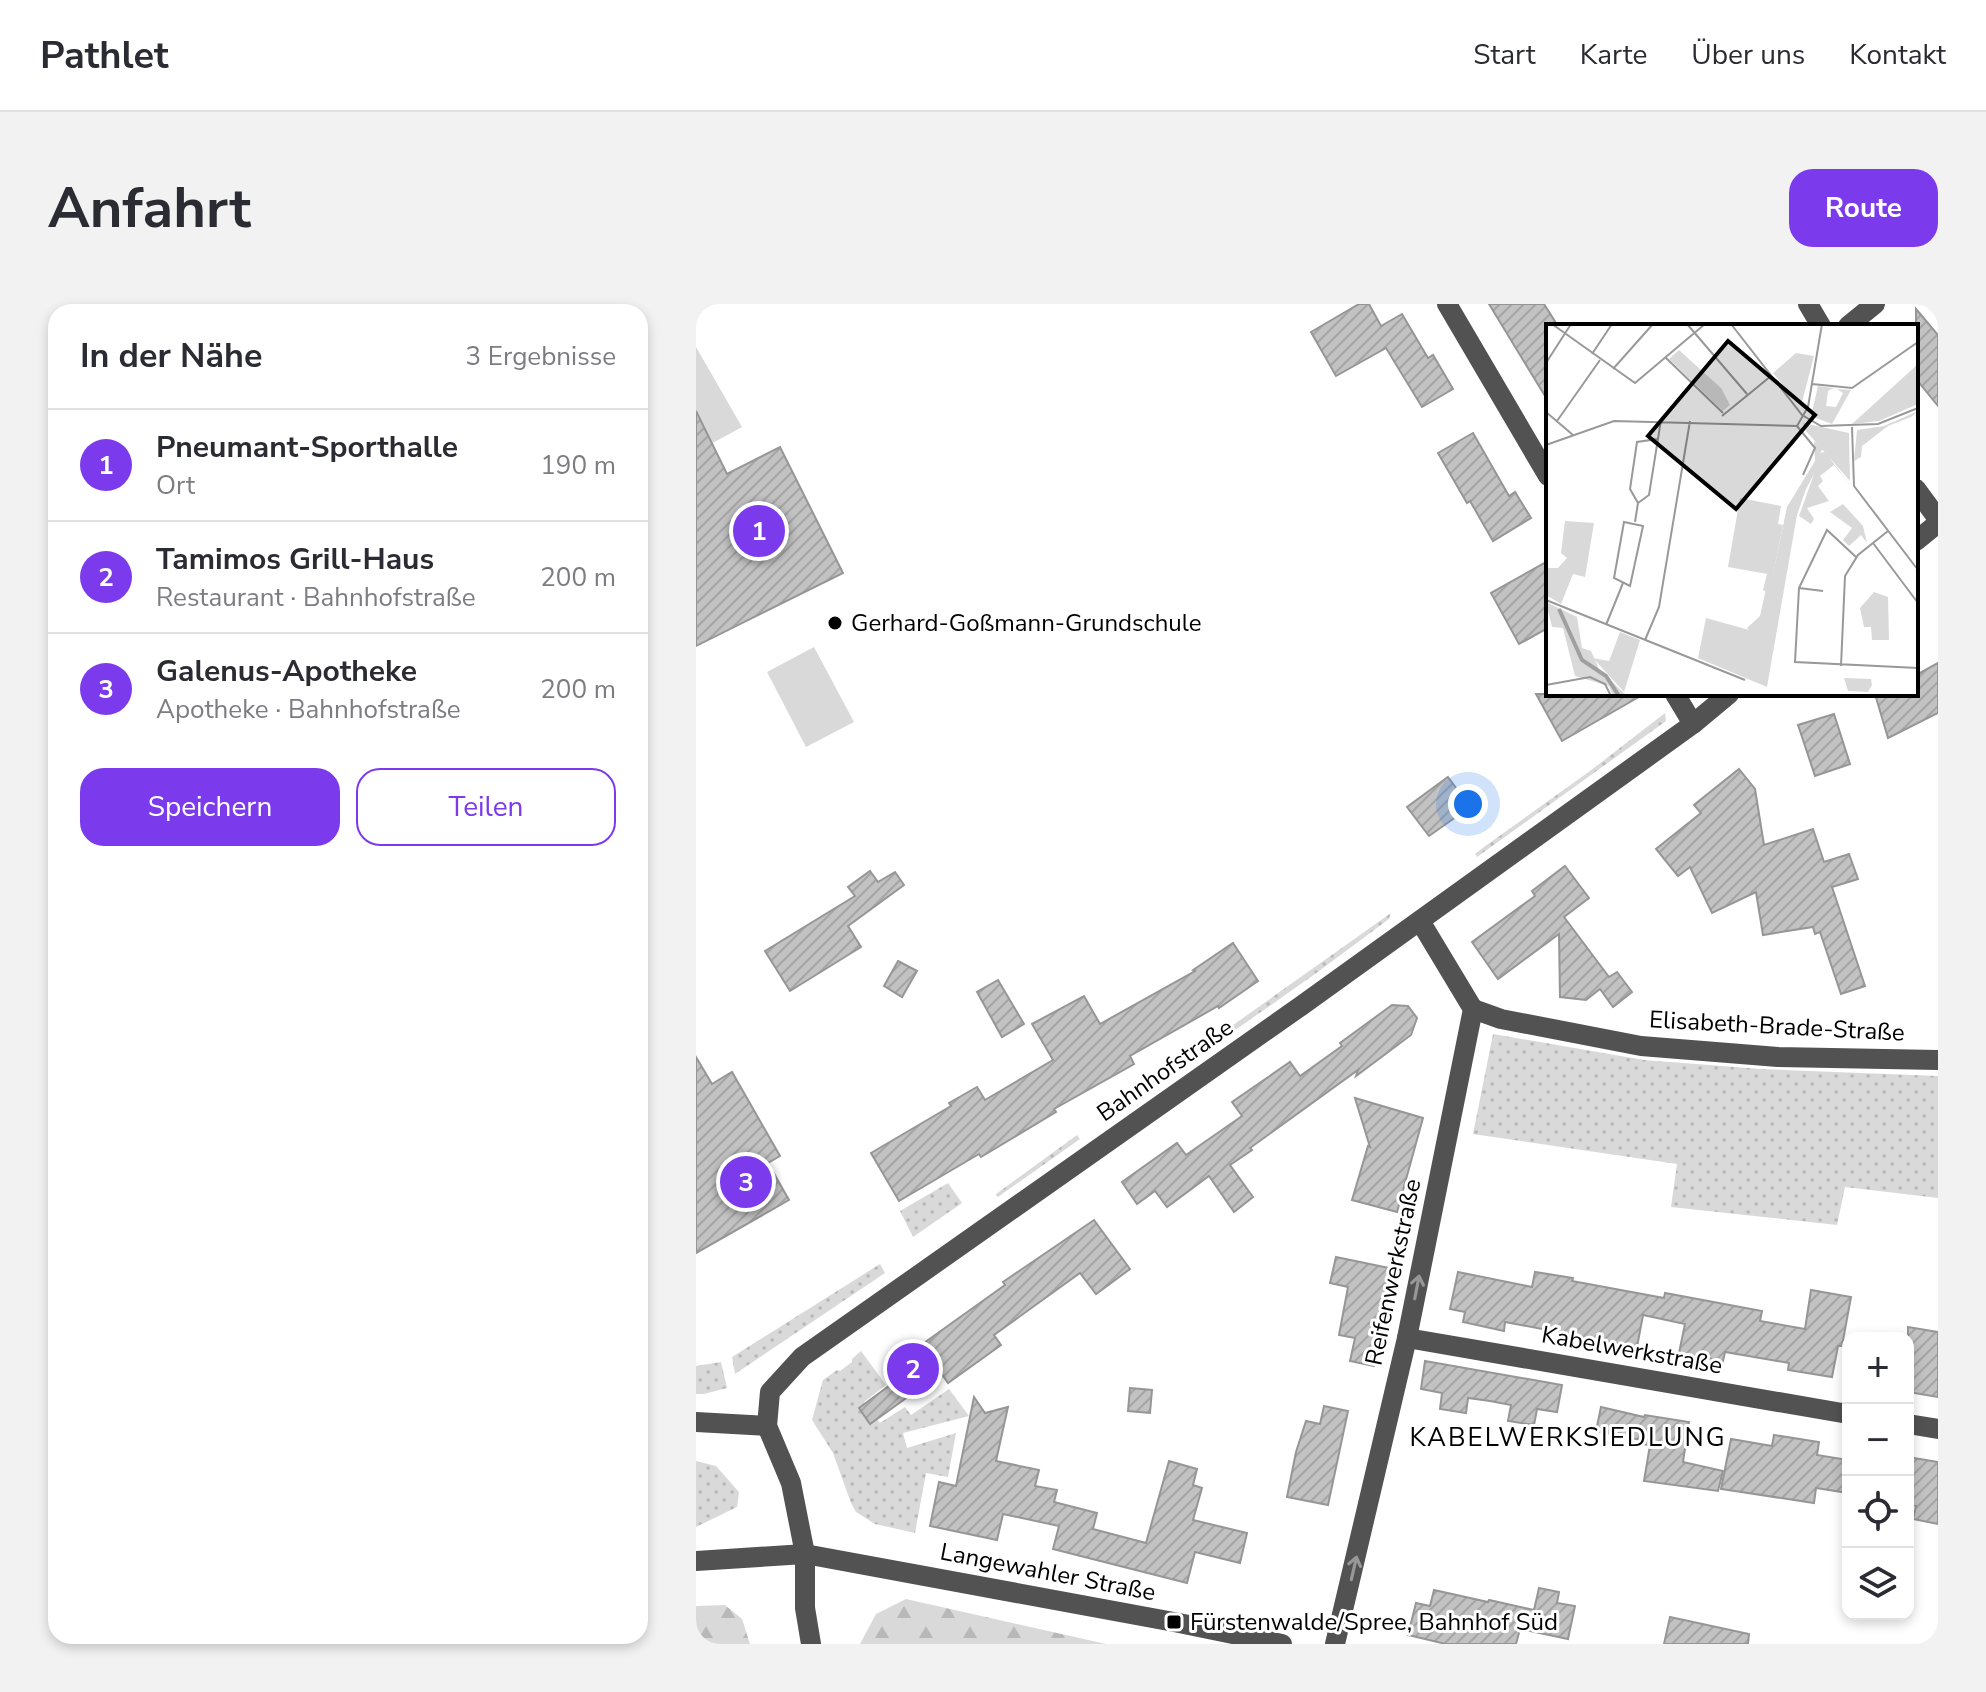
<!DOCTYPE html>
<html lang="de">
<head>
<meta charset="utf-8">
<style>
  :root { --surface:#fff; --page:#f2f2f3; --text:#2b2b33; --muted:#7c7c81; --line:#e1e1e2; --accent:#7c3aed }
  body { margin:0; font-family:"Nunito Sans",sans-serif; background:var(--page); color:var(--text) }
  .controls { position:absolute; right:24px; bottom:24px; display:grid; overflow:hidden; border-radius:16px; box-shadow:0 4px 12px #0003 }
  .controls button { width:72px; height:72px; display:grid; place-items:center; padding:0; border:0; border-bottom:2px solid var(--line); background:var(--surface); color:var(--text); font:40px sans-serif }
  .you { position:absolute; left:772px; top:500px; width:28px; height:28px; margin:-20px; border:6px solid #fff; border-radius:50%; background:#1a73e8; box-shadow:0 0 0 12px #1a73e833 }
  .badge { display:grid; place-items:center; width:52px; height:52px; border-radius:50%; background:var(--accent); color:#fff; font-size:26px; font-weight:700 }
  .pin { position:absolute; translate:-50% -50%; border:4px solid #fff; box-shadow:0 2px 8px #0006 }
  .list { margin:0; padding:0; list-style:none }
  h2 { display:flex; justify-content:space-between; align-items:center; height:104px; margin:0; padding:0 32px; font-size:34px }
  h2 small { font-size:26px; font-weight:400; color:var(--muted) }
  .list li { display:grid; grid-template-columns:52px 1fr auto; gap:24px; align-items:center; box-sizing:border-box; height:112px; padding:0 32px; border-top:2px solid var(--line) }
  .list b { display:block; font-size:30px; white-space:nowrap }
  .list p { margin:0; font-size:26px; white-space:nowrap; color:var(--muted) }
  .list em { font-size:26px; font-style:normal; color:var(--muted) }
  .actions { display:flex; gap:16px; padding:24px 32px }
  .actions a { flex:1; padding:18px 0; border:2px solid var(--accent); border-radius:24px; text-align:center; font-size:28px; color:var(--accent) }
  .actions .main { background:var(--accent); color:#fff }
  .icon { flex:none; width:44px; height:44px; fill:none; stroke:currentColor; stroke-width:2; stroke-linecap:round; stroke-linejoin:round }
  .map { position:relative; flex:none; width:1242px; height:1340px; overflow:hidden; border-radius:24px }
  header { display:flex; align-items:center; gap:48px; box-sizing:border-box; height:112px; padding:0 40px; background:var(--surface); border-bottom:2px solid var(--line) }
  header strong { font-size:38px }
  nav { display:flex; gap:44px; margin-inline-start:auto; font-size:28px }
  .intro { display:flex; align-items:center; justify-content:space-between; box-sizing:border-box; height:192px; padding:0 48px }
  h1 { margin:0; font-size:56px }
  .button { padding:20px 36px; border-radius:24px; background:var(--accent); color:#fff; font-size:28px; font-weight:700 }
  main { display:flex; gap:48px; padding:0 48px }
  aside { flex:1; background:var(--surface); border-radius:24px; box-shadow:0 4px 12px #0003 }
  .map>svg:first-child { display:block }
</style>
</head>
<body>
<header>
<strong>Pathlet</strong>
<nav><a>Start</a><a>Karte</a><a>Über uns</a><a>Kontakt</a></nav>
</header>
<div class="intro"><h1>Anfahrt</h1><a class="button">Route</a></div>
<main>
<aside>
<h2>In der Nähe<small>3 Ergebnisse</small></h2>
<ul class="list">
<li><span class="badge">1</span><div><b>Pneumant-Sporthalle</b><p>Ort</p></div><em>190 m</em></li>
<li><span class="badge">2</span><div><b>Tamimos Grill-Haus</b><p>Restaurant · Bahnhofstraße</p></div><em>200 m</em></li>
<li><span class="badge">3</span><div><b>Galenus-Apotheke</b><p>Apotheke · Bahnhofstraße</p></div><em>200 m</em></li>
</ul>
<div class="actions"><a class="main">Speichern</a><a>Teilen</a></div>
</aside>
<div class="map">
<svg width="1242" height="1340" viewBox="0 0 1242 1340">
  <defs>
    <pattern id="green-dots" width="8" height="8" patternUnits="userSpaceOnUse" patternTransform="scale(2)"><rect width="8" height="8" fill="#d9d9d9"/><path d="M2 2h.1M6 6h.1" fill="none" stroke="#b8b8b8" stroke-width="1.8" stroke-linecap="round"/></pattern>
    <pattern id="forest-firs" width="22" height="20" patternUnits="userSpaceOnUse" patternTransform="scale(2)"><rect width="22" height="20" fill="#d9d9d9"/><path d="M5 1l3.5 6h-7zM16 11l3.5 6h-7z" fill="#b8b8b8"/></pattern>
    <pattern id="building-hatch" width="6" height="6" patternUnits="userSpaceOnUse" patternTransform="scale(2)"><rect width="6" height="6" fill="#c2c2c2"/><path d="M-1 1l2-2M0 6l6-6M5 7l2-2" fill="none" stroke="#a5a5a5"/></pattern>
  </defs>
  <rect width="100%" height="100%" fill="#fff"/>
  <g fill="url(#green-dots)">
    <polygon points="969,409 970,417 781,553 779,550 788,543 894,467"/>
    <polygon points="695,609 693,615 619,670 481,767 478,763"/>
    <polygon points="797,730 948,756 1065,765 1242,772 1242,894 1149,883 1141,921 975,903 981,860 777,830"/>
    <polygon points="381,831 384,835 302,893 300,890"/>
    <polygon points="252,879 266,899 217,933 204,907"/>
    <polygon points="184,960 189,969 39,1070 36,1053"/>
    <polygon points="165,1047 190,1081 168,1098 184,1119 209,1103 215,1111 253,1085 273,1112 207,1129 211,1144 260,1129 252,1173 230,1169 219,1229 179,1220 160,1208 155,1199 137,1149 116,1116 127,1076 141,1066 144,1067 156,1058 156,1055"/>
    <polygon points="25,1058 31,1084 8,1090 0,1090 0,1062"/>
    <polygon points="0,1157 20,1162 43,1188 41,1203 0,1223"/>
  </g>
  <g fill="url(#forest-firs)">
    <polygon points="210,1295 410,1340 164,1340 180,1310"/>
    <polygon points="29,1301 46,1315 54,1340 0,1340 0,1302"/>
  </g>
  <g fill="#d9d9d9">
    <polygon points="0,43 46,123 0,148"/>
    <polygon points="118,343 158,418 110,443 71,368"/>
  </g>
  <g fill="url(#building-hatch)" stroke="#969696" stroke-width="2">
    <polygon points="663,0 673,0 685,22 706,10 732,54 737,51 757,85 726,103 690,44 640,72 615,28"/>
    <polygon points="793,0 848,0 860,19 852,22 852,97"/>
    <polygon points="1220,5 1242,31 1242,102 1220,75"/>
    <polygon points="0,107 31,170 84,143 147,269 0,342"/>
    <polygon points="777,129 813,192 819,188 835,214 797,237 774,197 771,199 742,149"/>
    <polygon points="852,257 852,324 823,340 795,289"/>
    <polygon points="1242,359 1242,409 1192,434 1179,390 1220,390 1220,371"/>
    <polygon points="840,390 948,390 866,437"/>
    <polygon points="1138,410 1154,460 1119,472 1102,421"/>
    <polygon points="1043,465 1059,485 1068,541 1117,525 1128,558 1153,550 1162,575 1136,583 1169,682 1145,690 1124,628 1119,630 1117,623 1067,631 1060,588 1016,609 994,563 982,572 960,545 1005,509 998,501"/>
    <polygon points="752,473 774,503 733,532 711,503"/>
    <polygon points="869,562 893,594 868,613 913,673 921,668 936,688 917,703 904,685 890,696 864,693 863,630 802,675 776,638 839,592 836,587"/>
    <polygon points="174,567 182,578 199,568 208,581 152,622 165,643 94,687 69,647 159,592 152,583"/>
    <polygon points="537,639 562,677 523,704 522,702 434,752 438,760 358,805 360,808 285,853 283,850 203,897 175,849 255,802 253,799 281,783 289,796 357,756 336,720 388,692 404,720 499,667 497,666"/>
    <polygon points="202,657 221,667 206,693 188,682"/>
    <polygon points="302,676 328,720 306,733 281,688"/>
    <polygon points="696,701 712,702 721,714 715,731 660,772 662,766 554,844 556,846 534,861 557,893 538,908 513,872 471,903 459,887 441,900 426,878 481,839 490,851 546,812 536,798 594,758 604,772 646,742 644,739"/>
    <polygon points="0,753 16,780 36,768 84,852 72,859 93,896 0,949"/>
    <polygon points="659,794 727,814 701,908 656,896 672,842 674,843"/>
    <polygon points="398,916 434,965 400,990 384,969 298,1031 305,1041 252,1079 245,1069 174,1120 163,1104 201,1076 193,1064 309,981 307,978"/>
    <polygon points="640,953 698,965 678,1062 654,1057 659,1034 643,1031 652,983 634,979"/>
    <polygon points="762,968 836,983 839,968 877,974 876,977 968,994 969,989 1066,1007 1064,1017 1109,1025 1115,986 1155,993 1146,1042 1142,1042 1136,1073 1092,1066 1093,1059 1029,1048 1027,1057 983,1049 989,1020 947,1011 941,1043 809,1018 808,1027 767,1018 769,1008 754,1005"/>
    <polygon points="1212,1023 1242,1028 1242,1093 1212,1088"/>
    <polygon points="729,1057 866,1081 861,1108 841,1105 838,1121 812,1117 815,1101 794,1097 772,1094 770,1109 744,1105 746,1089 725,1085"/>
    <polygon points="434,1084 456,1086 454,1109 432,1107"/>
    <polygon points="278,1093 289,1109 312,1103 300,1157 343,1166 339,1182 361,1186 358,1198 401,1209 397,1225 450,1239 473,1157 501,1165 497,1181 506,1184 497,1216 551,1229 544,1259 499,1248 491,1279 357,1245 363,1222 307,1210 301,1236 234,1222 243,1178 260,1182"/>
    <polygon points="628,1102 652,1107 632,1201 591,1193 600,1148 610,1117 624,1120"/>
    <polygon points="905,1103 948,1113 949,1111 993,1118 987,1158 1027,1167 1022,1187 948,1177 954,1141 944,1140 945,1136 900,1127"/>
    <polygon points="1078,1131 1123,1138 1121,1151 1152,1156 1152,1189 1120,1184 1118,1199 1025,1185 1035,1135 1076,1142"/>
    <polygon points="1212,1153 1242,1158 1242,1220 1217,1215 1220,1202 1212,1201"/>
    <polygon points="843,1284 863,1288 861,1299 879,1302 872,1335 824,1325 820,1340 750,1340 712,1331 720,1299 734,1302 738,1286 792,1298 793,1296 838,1306"/>
    <polygon points="974,1313 1053,1330 1052,1340 968,1340"/>
  </g>
  <g fill="none" stroke-linecap="round" stroke-linejoin="round">
    <g stroke="#525252" stroke-width="20">
      <polyline points="751,0 852,172"/>
      <polyline points="1112,0 1125,22"/>
      <polyline points="1152,22 1179,0"/>
      <polyline points="1220,185 1242,215"/>
      <polyline points="1220,237 1242,219"/>
      <polyline points="979,390 997,420"/>
      <polyline points="777,705 805,715 945,742 1082,753 1242,756"/>
      <polyline points="711,1034 1152,1110"/>
      <polyline points="0,1118 71,1122"/>
      <polyline points="1212,1120 1242,1125"/>
      <polyline points="0,1257 109,1250 478,1318 586,1340"/>
      <polyline points="115,1340 109,1304 109,1250 95,1179 71,1122 74,1088 106,1053 605,702 997,420 1033,390"/>
      <polyline points="639,1340 711,1034 777,705 724,617"/>
    </g>
  </g>
  <defs><path id="oneway-shaft" d="M-6 0H5M1.5-3L5.5 0L1.5 3" fill="none" stroke-width="1.6" stroke-linecap="round" stroke-linejoin="round" transform="scale(2)"/></defs>
  <g stroke="#979797">
    <use href="#oneway-shaft" transform="translate(721 983) rotate(-79)"/>
    <use href="#oneway-shaft" transform="translate(658 1264) rotate(-77)"/>
  </g>
  <g fill="#000" stroke="#fff" stroke-width="3">
    <circle cx="139" cy="319" r="8"/>
    <rect x="470" y="1310" width="16" height="16" rx="4"/>
  </g>
  <g text-anchor="middle" dominant-baseline="central" stroke-width="6" stroke-linejoin="round" paint-order="stroke">
    <g font-size="24" fill="#000" stroke="#fff" text-anchor="start">
      <text x="155" y="319">Gerhard-Goßmann-Grundschule</text>
      <text x="494" y="1318">Fürstenwalde/Spree, Bahnhof Süd</text>
    </g>
    <g font-size="24" fill="#000" stroke="#fff">
      <text transform="translate(1081 722) rotate(3)">Elisabeth-Brade-Straße</text>
      <text transform="translate(469 766) rotate(-35)">Bahnhofstraße</text>
      <text transform="translate(697 968) rotate(-78)">Reifenwerkstraße</text>
      <text transform="translate(936 1046) rotate(10)">Kabelwerkstraße</text>
      <text transform="translate(352 1268) rotate(11)">Langewahler Straße</text>
    </g>
    <g font-size="26" letter-spacing="2" fill="#000" stroke="#fff">
      <text x="872" y="1133">KABELWERKSIEDLUNG</text>
    </g>
  </g>
  <g transform="translate(850 20)">
    <rect width="372" height="372" fill="#fff"/>
    <path d="M133 26 175 64 184 81 177 87 123 35ZM372 87 365 93 342 102 316 122 315 133 308 137 311 106 338 102ZM257 99 303 109 304 157 260 107ZM268 117 277 125 274 129 279 128 307 165 288 141 274 152 277 157 272 162 283 177 261 184 268 195 265 200 253 192 268 150 260 165 251 191 221 363 152 334 160 294 203 306 232 274 217 266 221 250H227L241 183 269 137ZM297 180 317 202 321 219 315 211 303 222 297 216 306 204 284 188ZM19 197 48 199 39 253 27 250 15 280 0 271V244H12L21 234 15 229ZM328 268 342 273 343 316H326L325 303H318L314 284ZM74 308 94 316 78 368 47 334 63 337ZM298 354 325 355 326 361 322 368 302 367Z" fill="#d9d9d9"/>
    <path d="M250 29 268 32 255 82 227 49ZM372 40V80L333 97 306 100ZM272 62 288 64 282 67 280 82 290 83 297 69 291 65 305 66 286 100 265 92ZM220 265 232 274 224 309 213 317 201 304 214 292ZM0 278 31 293 36 324 45 327 53 345 81 372H67L63 362 29 352 17 304 6 303Z" fill="#d9d9d9"/>
    <path d="M194 174 235 182 232 200 237 201 227 251 182 243Z" fill="#d9d9d9"/>
    <path fill="none" stroke="#a0a0a0" stroke-width="4" d="M13 285 36 336 60 352 73 372"/>
    <path fill="none" stroke="#999" stroke-width="2" d="M6 0 89 59 159 0M141 0 201 70M185 0 256 91 275 102 332 100 372 84M46 30 66 0M120 34 177 89M0 39 25 0M67 45 107 0M266 60 306 64 372 18M0 88 27 111M176 92 225 52M11 97 54 36M251 102 262 83 276 0M251 102 269 124 257 151M306 103 308 162 372 246M0 121 68 97 251 102M92 179 103 171 115 96M78 198 97 202 84 262 68 254ZM89 198 92 179 84 165 91 118 112 115M327 219 372 279M310 233 281 206 253 264 249 338 372 344M253 264 277 267M0 276 199 356M60 301 77 259M99 316 113 283 144 97M295 342 299 252 312 231 342 207M0 361 44 353 59 360 65 372"/>
    <path fill="#000" fill-opacity="0.15" stroke="#000" stroke-width="4" d="M182 17 269 91 190 185 102 112Z"/>
    <rect width="372" height="372" fill="none" stroke="#000" stroke-width="4"/>
  </g>
</svg>
<div class="controls">
<button>+</button>
<button>−</button>
<button><svg class="icon" aria-label="locate" viewBox="0 0 24 24"><circle cx="12" cy="12" r="6"/><path d="M12 2v4M12 18v4M2 12h4M18 12h4"/></svg></button>
<button><svg class="icon" aria-label="layers" viewBox="0 0 24 24"><path d="M12 4l9 5-9 5-9-5zM3 14l9 5 9-5"/></svg></button>
</div>
<div class="you"></div>
<div class="pin badge" style="left:63px;top:227px">1</div>
<div class="pin badge" style="left:217px;top:1065px">2</div>
<div class="pin badge" style="left:50px;top:878px">3</div>
</div>
</main>
</body>
</html>
